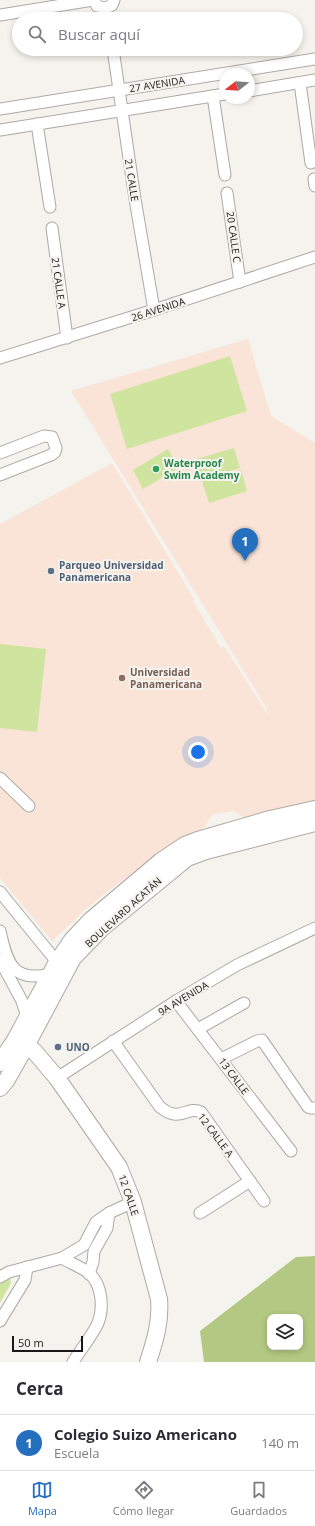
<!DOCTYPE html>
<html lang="es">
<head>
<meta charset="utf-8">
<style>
  :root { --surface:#fff; --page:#f7f7f7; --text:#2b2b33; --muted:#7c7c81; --line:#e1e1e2; --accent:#256fbf }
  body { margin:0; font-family:"Open Sans",sans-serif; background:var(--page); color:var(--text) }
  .controls { position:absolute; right:12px; bottom:12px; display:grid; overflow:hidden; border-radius:8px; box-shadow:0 2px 6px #0003 }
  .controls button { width:36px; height:36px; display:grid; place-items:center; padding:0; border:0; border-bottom:1px solid var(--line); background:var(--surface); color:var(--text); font:20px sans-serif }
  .compass { position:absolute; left:219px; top:68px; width:36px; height:36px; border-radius:50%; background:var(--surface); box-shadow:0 2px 6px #0003; rotate:253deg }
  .scale { position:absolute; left:12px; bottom:10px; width:71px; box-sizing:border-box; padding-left:4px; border:2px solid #181816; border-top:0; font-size:11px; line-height:14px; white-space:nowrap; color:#181816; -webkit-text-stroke:3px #f5f3ed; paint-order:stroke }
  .you { position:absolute; left:198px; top:752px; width:14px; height:14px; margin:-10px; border:3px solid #fff; border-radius:50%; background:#1a73e8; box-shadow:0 0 0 6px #1a73e833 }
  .badge { display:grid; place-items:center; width:26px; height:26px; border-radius:50%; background:var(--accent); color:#fff; font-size:13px; font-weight:700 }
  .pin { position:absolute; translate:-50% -33px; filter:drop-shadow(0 1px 2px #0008) }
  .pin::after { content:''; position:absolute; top:21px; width:14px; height:12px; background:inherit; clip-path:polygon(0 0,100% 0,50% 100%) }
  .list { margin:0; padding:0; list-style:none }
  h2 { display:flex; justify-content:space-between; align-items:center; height:52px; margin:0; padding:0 16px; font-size:17px }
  h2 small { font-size:13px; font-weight:400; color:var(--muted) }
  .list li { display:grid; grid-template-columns:26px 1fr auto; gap:12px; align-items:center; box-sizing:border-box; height:56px; padding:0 16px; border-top:1px solid var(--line) }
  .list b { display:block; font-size:15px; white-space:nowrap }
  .list p { margin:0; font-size:13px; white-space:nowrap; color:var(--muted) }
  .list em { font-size:13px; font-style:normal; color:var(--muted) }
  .icon { flex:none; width:22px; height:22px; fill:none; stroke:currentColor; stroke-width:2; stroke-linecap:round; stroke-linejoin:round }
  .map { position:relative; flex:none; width:315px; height:1362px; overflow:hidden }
  .search { position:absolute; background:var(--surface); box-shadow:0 2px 6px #0003; left:12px; right:12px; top:12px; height:44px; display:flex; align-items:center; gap:10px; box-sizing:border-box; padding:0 14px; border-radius:22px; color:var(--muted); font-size:15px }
  .sheet { height:108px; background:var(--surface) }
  nav { display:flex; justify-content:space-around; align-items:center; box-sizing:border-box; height:56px; border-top:1px solid var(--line); background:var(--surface); font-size:11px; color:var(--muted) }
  nav a { display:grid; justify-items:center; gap:2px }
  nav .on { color:var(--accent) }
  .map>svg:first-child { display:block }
</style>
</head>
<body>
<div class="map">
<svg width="315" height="1362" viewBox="0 0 315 1362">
  <rect width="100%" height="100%" fill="#f5f3ed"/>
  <polygon fill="#fae4d7" points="248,339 271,416 315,443 315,805 249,821 234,811 213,814 202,830 181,838 108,891 86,909 52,941 0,878 0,524 112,463 194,599 193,601 221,648 224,646 268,715 266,707 71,391"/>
  <g fill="#cfe49e">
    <polygon points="230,356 247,411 127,449 110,394"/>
    <polygon points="234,448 240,468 202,480 196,459"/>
    <polygon points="168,449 179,468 143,489 133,470"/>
    <polygon points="241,470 247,491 209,503 202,481"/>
    <polygon points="0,644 46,649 37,732 0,728"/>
    <polygon points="10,1278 11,1283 0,1303 0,1284"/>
  </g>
  <path fill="#b3c882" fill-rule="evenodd" d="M315 1256V1362H204L200 1331 296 1257ZM270 1317H300V1347H270Z"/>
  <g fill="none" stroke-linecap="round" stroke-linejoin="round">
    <defs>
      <g id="street">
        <polyline points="94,0 97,6 106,8 112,5 114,0"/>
        <polyline points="0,15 93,0"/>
        <polyline points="113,49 135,199 154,310"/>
        <polyline points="300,83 311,163"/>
        <polyline points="249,91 315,80"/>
        <polyline points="213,96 225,175"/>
        <polyline points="0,109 315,59"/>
        <polyline points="37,124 50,207"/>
        <polyline points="0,130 225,94"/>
        <polyline points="314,179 315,186"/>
        <polyline points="227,193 240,282"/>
        <polyline points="52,228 67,338"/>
        <polyline points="0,358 154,310 315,257"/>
        <polyline points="0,453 44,436 52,437 56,448 55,452 51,455 0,475"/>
        <polyline points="0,778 29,806"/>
        <polyline points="0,892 57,962"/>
        <path d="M0 931C7 963 13 983 50 974"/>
        <polyline points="0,960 22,1001 27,1017"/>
        <polyline points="176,1001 291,1151"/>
        <polyline points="198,1029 244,1003"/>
        <path d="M113 1041 160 1107C181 1124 186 1105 201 1112L264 1201"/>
        <polyline points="221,1059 257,1041 262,1040 308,1107 311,1108 315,1108"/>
        <polyline points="57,1078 176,1001 237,965 315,928"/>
        <polyline points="200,1213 250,1181"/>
        <path d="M62 1258C70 1263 81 1267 89 1273 102 1284 104 1308 98 1323 92 1336 81 1349 73 1362"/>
        <polyline points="89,1274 93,1262 94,1251 107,1228 109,1213"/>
        <polyline points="0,1277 9,1272 62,1258 84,1245 96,1222 109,1213 133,1202"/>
        <polyline points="0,1321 25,1280 27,1267"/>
      </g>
      <g id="secondary">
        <path d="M17 1041 34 1051 57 1078 119 1167 133 1202 159 1299C161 1321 155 1341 148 1362"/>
        <polyline points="0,1063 15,1040 57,962 72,940 91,920 161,861 185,845 198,840 270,819 315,809"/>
        <polyline points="0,1088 6,1081 26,1046 73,958 102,928 187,858 206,851 315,823"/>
      </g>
    </defs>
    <use href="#street" stroke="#acaaa5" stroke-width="13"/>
    <use href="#secondary" stroke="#acaaa5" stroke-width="18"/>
    <use href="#street" stroke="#fff" stroke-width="11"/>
    <use href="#secondary" stroke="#fff" stroke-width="16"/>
  </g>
  <circle fill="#2e9e5b" stroke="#f5f3ed" stroke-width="1.5" cx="156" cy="469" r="4"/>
  <g fill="#5c6f8a" stroke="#f5f3ed" stroke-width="1.5">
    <circle cx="51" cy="571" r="4"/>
    <circle cx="58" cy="1047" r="4"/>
  </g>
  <circle fill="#8d6e63" stroke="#f5f3ed" stroke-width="1.5" cx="122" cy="678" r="4"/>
  <g text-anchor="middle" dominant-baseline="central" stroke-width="4" stroke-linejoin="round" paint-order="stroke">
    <g font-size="10" fill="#181816" stroke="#f5f3ed">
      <text transform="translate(157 84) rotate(-9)">27 AVENIDA</text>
      <text transform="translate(132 180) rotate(81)">21 CALLE</text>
      <text transform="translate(234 237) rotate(82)">20 CALLE C</text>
      <text transform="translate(59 283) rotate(82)">21 CALLE A</text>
      <text transform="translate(158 309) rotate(-18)">26 AVENIDA</text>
      <text transform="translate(123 912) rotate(-42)">BOULEVARD ACATÁN</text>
      <text transform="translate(183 998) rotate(-31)">9A AVENIDA</text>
      <text transform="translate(234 1076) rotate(53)">13 CALLE</text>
      <text transform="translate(216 1135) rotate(53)">12 CALLE A</text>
      <text transform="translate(129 1195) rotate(71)">12 CALLE</text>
    </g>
    <g font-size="10" font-weight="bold" fill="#27864d" stroke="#f5f3ed" text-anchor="start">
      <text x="164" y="463">Waterproof<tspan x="164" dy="12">Swim Academy</tspan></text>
    </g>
    <g font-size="10" font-weight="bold" fill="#4e5e75" stroke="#f5f3ed" text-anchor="start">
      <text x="59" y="565">Parqueo Universidad<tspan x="59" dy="12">Panamericana</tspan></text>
      <text x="66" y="1047">UNO</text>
    </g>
    <g font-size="10" font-weight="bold" fill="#785e54" stroke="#f5f3ed" text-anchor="start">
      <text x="130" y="672">Universidad<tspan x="130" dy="12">Panamericana</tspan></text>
    </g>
  </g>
</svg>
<div class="controls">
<button><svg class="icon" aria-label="layers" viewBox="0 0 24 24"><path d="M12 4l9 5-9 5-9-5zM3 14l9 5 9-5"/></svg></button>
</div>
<svg class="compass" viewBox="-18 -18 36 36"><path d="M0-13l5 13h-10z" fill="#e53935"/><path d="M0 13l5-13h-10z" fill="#7c7c81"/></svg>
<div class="scale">50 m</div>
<div class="you"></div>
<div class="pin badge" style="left:245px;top:561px">1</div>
<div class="search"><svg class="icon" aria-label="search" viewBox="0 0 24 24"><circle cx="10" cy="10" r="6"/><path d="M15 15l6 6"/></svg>Buscar aquí</div>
</div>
<section class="sheet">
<h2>Cerca<small></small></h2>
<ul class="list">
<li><span class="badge">1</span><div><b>Colegio Suizo Americano</b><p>Escuela</p></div><em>140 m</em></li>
</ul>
</section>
<nav>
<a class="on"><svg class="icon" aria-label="map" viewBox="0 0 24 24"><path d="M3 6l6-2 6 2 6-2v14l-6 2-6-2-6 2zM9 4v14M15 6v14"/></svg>Mapa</a>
<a><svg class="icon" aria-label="directions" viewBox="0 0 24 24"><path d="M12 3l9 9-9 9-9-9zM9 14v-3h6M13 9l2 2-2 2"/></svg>Cómo llegar</a>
<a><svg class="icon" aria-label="saved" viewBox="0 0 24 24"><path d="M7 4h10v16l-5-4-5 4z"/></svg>Guardados</a>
</nav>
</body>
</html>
